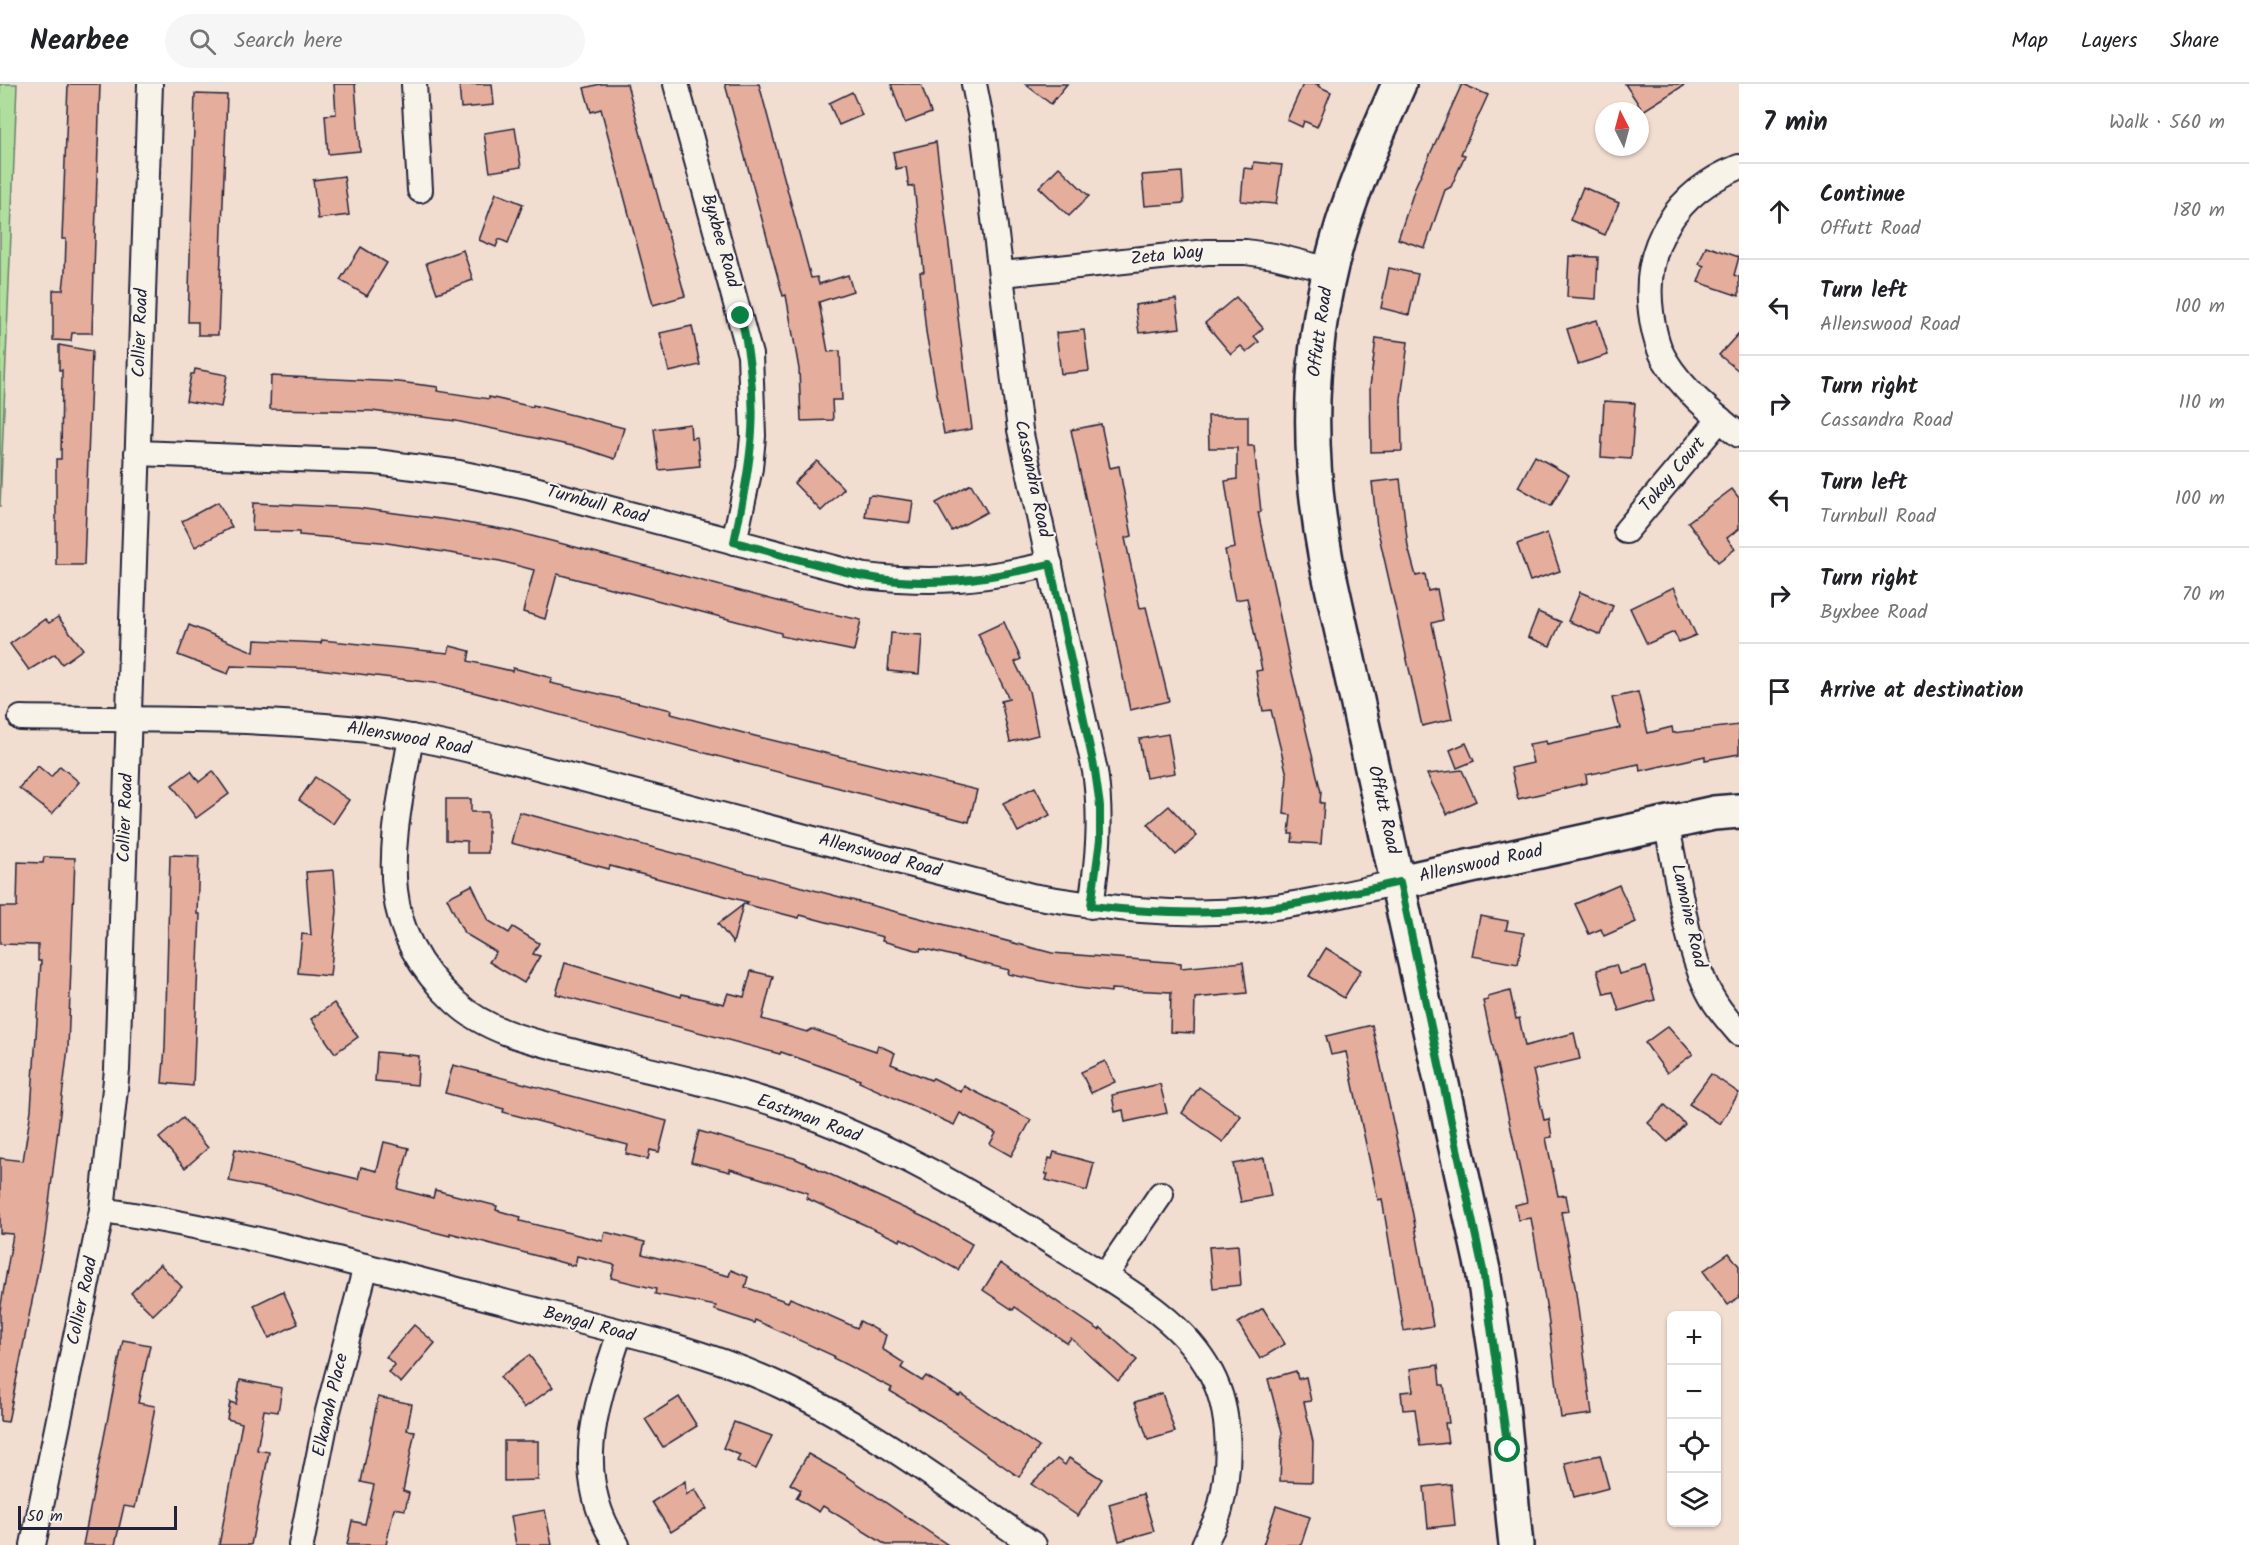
<!DOCTYPE html>
<html lang="en">
<head>
<meta charset="utf-8">
<style>
  :root { --surface:#fff; --page:#f6f6f6; --text:#202124; --muted:#757577; --line:#e0e0e0 }
  body { margin:0; font-family:Kalam,sans-serif; background:var(--page); color:var(--text) }
  .controls { position:absolute; right:18px; bottom:18px; display:grid; overflow:hidden; border-radius:9px; box-shadow:0 2px 4px #0004 }
  .controls button { width:54px; height:54px; display:grid; place-items:center; padding:0; border:0; border-bottom:2px solid var(--line); background:var(--surface); color:var(--text); font:30px sans-serif }
  .compass { position:absolute; left:1595px; top:18px; width:54px; height:54px; border-radius:50%; background:var(--surface); box-shadow:0 2px 4px #0004; rotate:354deg }
  .scale { position:absolute; left:18px; bottom:15px; width:159px; box-sizing:border-box; padding-left:6px; border:3px solid #22223b; border-top:0; font-size:16px; line-height:21px; white-space:nowrap; color:#22223b; -webkit-text-stroke:4px #f7f3e8; paint-order:stroke }
  .stop { position:absolute; width:18px; height:18px; margin:-14px; border:4px solid #0b8043; border-radius:50%; background:#fff }
  .stop.end { background:#0b8043; border-color:#fff; box-shadow:0 2px 6px #0008 }
  .list { margin:0; padding:0; list-style:none }
  h2 { display:flex; justify-content:space-between; align-items:center; height:78px; margin:0; padding:0 24px; font-size:26px }
  h2 small { font-size:20px; font-weight:400; color:var(--muted) }
  .list li { display:grid; grid-template-columns:39px 1fr auto; gap:18px; align-items:center; box-sizing:border-box; height:96px; padding:0 24px; border-top:2px solid var(--line) }
  .list b { display:block; font-size:22px; white-space:nowrap }
  .list p { margin:0; font-size:20px; white-space:nowrap; color:var(--muted) }
  .list em { font-size:20px; font-style:normal; color:var(--muted) }
  .icon { flex:none; width:33px; height:33px; fill:none; stroke:currentColor; stroke-width:2; stroke-linecap:round; stroke-linejoin:round }
  .map { position:relative; flex:none; width:1739px; height:1461px; overflow:hidden }
  header { display:flex; align-items:center; gap:36px; box-sizing:border-box; height:84px; padding:0 30px; background:var(--surface); border-bottom:2px solid var(--line) }
  header strong { font-size:28px }
  nav { display:flex; gap:33px; margin-inline-start:auto; font-size:21px }
  .search { width:420px; height:54px; background:var(--page); display:flex; align-items:center; gap:15px; box-sizing:border-box; padding:0 21px; border-radius:33px; color:var(--muted); font-size:22px }
  main { display:flex }
  aside { flex:1; background:var(--surface) }
  .map>svg:first-child { display:block }
</style>
</head>
<body>
<header>
<strong>Nearbee</strong>
<div class="search"><svg class="icon" aria-label="search" viewBox="0 0 24 24"><circle cx="10" cy="10" r="6"/><path d="M15 15l6 6"/></svg>Search here</div>
<nav><a>Map</a><a>Layers</a><a>Share</a></nav>
</header>
<main>
<div class="map">
<svg width="1739" height="1461" viewBox="0 0 1739 1461">
  <rect width="100%" height="100%" fill="#f2ded1"/>
  <filter id="ink" filterUnits="userSpaceOnUse"><feTurbulence type="fractalNoise" baseFrequency=".0167" numOctaves="2"/><feDisplacementMap in="SourceGraphic" scale="12" xChannelSelector="R" yChannelSelector="G"/><feConvolveMatrix kernelMatrix="1 2 1 2 8 2 1 2 1" color-interpolation-filters="sRGB"/></filter>
  <g filter="url(#ink)">
    <polygon fill="#b0de9d" stroke="#69806c" stroke-width="1.5" points="0,0 17,0 0,423"/>
    <g fill="#e5ad9b" stroke="#22223b" stroke-width="1.5">
      <polygon points="68,0 100,0 92,249 72,249 71,257 53,256 53,206 63,206 65,188 66,155 62,155"/>
      <polygon points="334,0 355,0 360,67 328,70 325,31 336,30"/>
      <polygon points="459,0 492,0 494,21 461,24"/>
      <polygon points="600,0 627,0 685,212 653,221 601,25 591,28 584,4"/>
      <polygon points="725,0 759,0 811,194 817,193 819,200 848,191 853,207 819,218 828,268 840,267 842,316 832,316 833,336 801,337 799,285 786,211 783,212"/>
      <polygon points="891,0 921,0 931,29 905,39"/>
      <polygon points="1025,0 1067,0 1051,20"/>
      <polygon points="1303,0 1319,0 1318,2 1331,8 1317,43 1304,37 1302,43 1287,36"/>
      <polygon points="1462,0 1488,11 1461,70 1465,71 1451,103 1445,106 1425,164 1398,155 1416,101"/>
      <polygon points="1625,0 1686,0 1643,27"/>
      <polygon points="852,8 862,31 839,41 829,19"/>
      <polygon points="195,10 227,11 218,251 198,251 198,238 188,238"/>
      <polygon points="515,44 521,83 490,88 484,49"/>
      <polygon points="936,58 972,345 944,350 926,248 920,188 924,188 914,102 909,103 906,83 896,85 893,68"/>
      <polygon points="1254,78 1282,81 1276,120 1241,117 1244,84 1253,85"/>
      <polygon points="1059,83 1089,112 1069,132 1039,103"/>
      <polygon points="1182,88 1184,119 1145,122 1142,91"/>
      <polygon points="344,92 349,131 318,135 313,96"/>
      <polygon points="1583,103 1619,119 1605,151 1570,136"/>
      <polygon points="496,109 523,120 508,159 499,155 496,163 479,156"/>
      <polygon points="1706,162 1739,173 1734,191 1739,193 1739,212 1698,198 1704,182 1699,180"/>
      <polygon points="361,163 387,179 367,212 340,196"/>
      <polygon points="463,166 473,196 437,209 426,179"/>
      <polygon points="1569,172 1598,173 1596,215 1567,213"/>
      <polygon points="1389,184 1418,190 1409,231 1381,224"/>
      <polygon points="1236,213 1263,244 1254,252 1259,258 1247,268 1241,262 1231,270 1205,239"/>
      <polygon points="1176,215 1180,244 1139,249 1135,221"/>
      <polygon points="1597,236 1608,271 1578,280 1567,245"/>
      <polygon points="692,242 700,281 669,288 660,249"/>
      <polygon points="1084,246 1089,287 1061,290 1056,249"/>
      <polygon points="1739,249 1739,287 1719,271"/>
      <polygon points="1376,254 1408,258 1401,316 1402,367 1371,368 1370,303"/>
      <polygon points="59,261 92,267 84,481 56,481 56,375 61,375 62,286 59,286"/>
      <polygon points="195,285 227,291 221,323 186,317 191,290 194,290"/>
      <polygon points="271,292 399,298 438,303 437,307 489,315 489,313 533,323 533,321 624,344 615,375 582,364 456,337 371,327 270,325"/>
      <polygon points="1604,317 1635,319 1631,375 1601,373"/>
      <polygon points="1208,332 1248,332 1248,362 1254,362 1261,428 1258,428 1290,580 1321,708 1320,719 1324,719 1321,760 1292,758 1293,750 1289,750 1291,731 1284,730 1287,691 1271,626 1263,627 1260,612 1256,587 1262,586 1247,514 1235,516 1225,466 1235,464 1225,397 1237,395 1237,364 1209,364"/>
      <polygon points="690,340 691,354 697,353 700,382 659,386 654,345"/>
      <polygon points="1101,340 1110,384 1119,382 1132,452 1125,454 1140,524 1146,523 1169,617 1130,626 1071,346"/>
      <polygon points="1535,372 1569,391 1551,422 1518,403"/>
      <polygon points="817,377 844,405 821,427 794,399"/>
      <polygon points="1400,395 1408,463 1416,492 1425,490 1428,507 1437,505 1443,536 1432,539 1452,635 1422,642 1377,443 1372,398"/>
      <polygon points="971,400 987,428 952,447 936,419"/>
      <polygon points="1732,405 1739,414 1739,445 1727,454 1735,465 1718,478 1688,438"/>
      <polygon points="872,411 913,417 910,439 865,433 868,412"/>
      <polygon points="218,418 232,443 195,463 182,437"/>
      <polygon points="253,419 357,424 448,436 508,446 575,463 800,523 861,536 854,567 781,552 781,549 755,542 557,490 545,535 523,528 534,486 500,477 381,458 299,451 299,448 252,447"/>
      <polygon points="1547,449 1560,487 1530,497 1517,460"/>
      <polygon points="1674,503 1696,551 1679,558 1674,548 1647,560 1630,524"/>
      <polygon points="1580,508 1613,522 1601,551 1568,537"/>
      <polygon points="1538,528 1561,538 1550,562 1528,553"/>
      <polygon points="58,533 83,565 62,580 55,570 29,586 10,560 45,535 49,539"/>
      <polygon points="1004,538 1021,575 1015,578 1029,607 1038,651 1010,658 1001,617 1009,615 978,550"/>
      <polygon points="189,541 254,568 255,556 321,559 322,556 448,569 450,562 470,567 468,577 512,587 513,584 552,594 550,599 672,626 671,630 755,652 977,706 969,738 442,600 318,585 231,582 228,590 178,571"/>
      <polygon points="891,549 922,551 919,590 888,587"/>
      <polygon points="1638,608 1648,649 1672,643 1673,649 1739,641 1739,670 1705,676 1705,672 1640,687 1639,680 1586,691 1587,699 1518,715 1511,684 1533,679 1529,660 1546,657 1547,660 1620,644 1612,614"/>
      <polygon points="1168,650 1175,689 1146,694 1139,655"/>
      <polygon points="1466,659 1474,677 1457,684 1450,666"/>
      <polygon points="38,682 51,693 60,682 79,698 52,730 19,704"/>
      <polygon points="1462,686 1476,717 1447,730 1427,690"/>
      <polygon points="191,687 199,698 213,687 229,710 196,734 172,701"/>
      <polygon points="315,693 349,716 333,740 299,716"/>
      <polygon points="1035,703 1050,731 1018,748 1003,719"/>
      <polygon points="446,715 471,715 471,728 488,728 488,769 467,769 467,757 446,756"/>
      <polygon points="1169,722 1197,752 1176,771 1148,740"/>
      <polygon points="519,728 1052,869 1181,879 1181,884 1243,878 1247,909 1195,914 1194,949 1170,948 1171,908 1111,905 1111,908 1077,904 1008,890 1009,886 921,864 920,867 882,857 883,853 800,831 799,834 744,820 748,818 610,782 609,785 511,759"/>
      <polygon points="170,771 199,772 197,830 200,830 193,1002 162,999 165,964"/>
      <polygon points="44,773 75,774 68,964 45,1152 8,1338 0,1337 0,1227 13,1150 0,1149 0,1074 23,1077 31,1026 41,877 38,877 38,861 0,860 0,823 17,823 18,778 43,779"/>
      <polygon points="334,786 337,827 330,892 298,889 302,850 311,851 306,788"/>
      <polygon points="472,801 489,837 509,849 513,843 539,859 533,870 540,872 524,899 489,878 496,868 464,849 447,814"/>
      <polygon points="1619,801 1636,838 1604,852 1601,845 1589,850 1575,820"/>
      <polygon points="743,821 733,859 718,840"/>
      <polygon points="1480,832 1508,837 1506,846 1524,849 1518,880 1472,872"/>
      <polygon points="1326,864 1361,886 1344,914 1309,892"/>
      <polygon points="565,879 681,913 682,910 724,920 728,909 744,913 751,887 773,892 762,935 807,948 812,945 876,967 878,961 895,969 891,980 931,996 933,994 961,1008 964,1002 1031,1036 1011,1072 990,1060 996,1049 960,1029 954,1041 859,998 860,996 781,968 780,970 556,910"/>
      <polygon points="1616,881 1619,890 1646,883 1655,916 1619,927 1613,908 1604,910 1597,886"/>
      <polygon points="1510,907 1516,935 1519,934 1525,962 1574,949 1580,975 1533,986 1544,1036 1549,1035 1552,1053 1546,1054 1558,1112 1566,1111 1569,1127 1561,1128 1575,1202 1592,1330 1561,1334 1548,1232 1531,1134 1518,1136 1515,1121 1527,1118 1483,917 1488,916 1488,913"/>
      <polygon points="334,919 358,953 335,969 311,935"/>
      <polygon points="1372,941 1413,1131 1433,1242 1404,1247 1382,1115 1378,1116 1346,968 1331,971 1326,952"/>
      <polygon points="1668,942 1693,970 1667,989 1645,959"/>
      <polygon points="377,968 419,972 417,1001 375,997"/>
      <polygon points="1105,977 1115,998 1091,1009 1081,988"/>
      <polygon points="453,981 667,1037 659,1068 650,1066 648,1075 626,1070 628,1061 503,1028 504,1025 445,1009"/>
      <polygon points="1711,990 1739,1009 1720,1040 1689,1020"/>
      <polygon points="1160,1000 1167,1029 1125,1038 1123,1026 1115,1028 1112,1011"/>
      <polygon points="1199,1003 1241,1032 1223,1058 1182,1029"/>
      <polygon points="1665,1021 1685,1040 1668,1058 1648,1039"/>
      <polygon points="183,1034 208,1064 185,1084 159,1054"/>
      <polygon points="699,1047 794,1074 930,1136 972,1160 958,1186 901,1154 900,1157 806,1114 808,1109 730,1085 730,1088 691,1078"/>
      <polygon points="384,1058 409,1064 398,1105 433,1114 435,1106 497,1122 496,1126 521,1133 520,1137 603,1157 605,1148 645,1158 642,1170 729,1192 731,1186 748,1193 745,1203 788,1218 790,1214 857,1244 860,1237 886,1251 882,1265 904,1279 901,1284 922,1297 926,1292 959,1312 961,1310 1039,1363 1019,1393 933,1333 890,1307 892,1304 833,1274 834,1272 755,1236 754,1239 715,1226 716,1222 655,1210 656,1205 611,1194 615,1181 577,1172 575,1182 450,1149 450,1152 350,1127 290,1109 229,1097 235,1065 358,1095 361,1083 377,1087"/>
      <polygon points="1054,1068 1094,1079 1087,1107 1046,1096 1048,1090 1045,1090 1049,1074 1052,1075"/>
      <polygon points="1264,1074 1271,1112 1241,1118 1233,1080"/>
      <polygon points="1238,1161 1241,1201 1213,1204 1209,1163"/>
      <polygon points="1729,1169 1739,1182 1739,1213 1728,1221 1703,1187"/>
      <polygon points="1000,1179 1099,1246 1101,1244 1137,1276 1118,1297 1071,1254 1067,1259 1015,1223 1013,1226 983,1206"/>
      <polygon points="160,1180 182,1203 153,1231 131,1209"/>
      <polygon points="283,1207 298,1240 269,1254 254,1221"/>
      <polygon points="1263,1224 1285,1260 1260,1275 1238,1239"/>
      <polygon points="414,1241 435,1259 401,1299 388,1288 395,1281 386,1273"/>
      <polygon points="123,1256 150,1261 138,1319 155,1322 147,1368 135,1424 124,1422 115,1461 83,1461"/>
      <polygon points="529,1271 553,1303 524,1324 500,1293"/>
      <polygon points="1438,1281 1440,1301 1444,1301 1449,1339 1445,1339 1448,1359 1420,1362 1415,1325 1403,1326 1401,1308 1413,1307 1410,1285"/>
      <polygon points="1296,1287 1298,1295 1306,1293 1311,1317 1304,1318 1313,1358 1312,1398 1280,1397 1282,1348 1268,1295"/>
      <polygon points="240,1296 282,1304 278,1328 264,1326 257,1366 269,1368 251,1461 219,1461 242,1339 227,1335 230,1318 236,1320"/>
      <polygon points="1162,1309 1175,1348 1148,1356 1135,1318"/>
      <polygon points="378,1313 412,1320 407,1346 415,1347 403,1407 409,1409 405,1426 394,1424 386,1461 347,1461 352,1437 365,1440 374,1401 361,1398"/>
      <polygon points="679,1313 697,1342 663,1363 645,1335"/>
      <polygon points="734,1338 772,1352 756,1385 737,1377 740,1371 723,1364"/>
      <polygon points="504,1357 538,1357 538,1396 504,1397"/>
      <polygon points="808,1370 842,1389 948,1461 886,1461 823,1422 819,1428 796,1414 801,1406 790,1400"/>
      <polygon points="1600,1371 1609,1404 1574,1413 1565,1379"/>
      <polygon points="1069,1374 1102,1395 1078,1432 1031,1400 1057,1375 1065,1381"/>
      <polygon points="685,1397 686,1411 695,1405 707,1425 671,1448 652,1418"/>
      <polygon points="1451,1400 1455,1441 1428,1444 1424,1403"/>
      <polygon points="1143,1410 1154,1447 1119,1457 1109,1420"/>
      <polygon points="1276,1422 1310,1433 1301,1461 1263,1461"/>
      <polygon points="545,1426 552,1461 516,1461 511,1432"/>
    </g>
    <g fill="none" stroke-linecap="round" stroke-linejoin="round">
      <defs>
        <g id="street">
          <polyline points="414,0 420,106"/>
          <polyline points="676,0 750,271 753,352 750,384 734,458"/>
          <path d="M974 0 983 45 1020 346 1095 687C1102 735 1098 774 1091 822"/>
          <path d="M1739 83C1677 108 1642 160 1651 228 1653 244 1656 261 1665 276 1683 306 1712 329 1739 351"/>
          <polyline points="1003,190 1207,168 1246,168 1274,172 1330,186"/>
          <path d="M137 369 376 378 459 389 527 403 865 492C934 500 982 496 1050 480"/>
          <polyline points="1626,447 1720,335"/>
          <path d="M21 634C130 636 240 633 348 644 395 648 441 659 487 670L1032 812C1105 824 1177 833 1251 826 1301 821 1350 809 1399 798"/>
          <path d="M411 653C394 754 368 839 455 918 489 950 540 959 583 970 649 987 717 1000 782 1022 886 1057 978 1112 1070 1170 1120 1202 1182 1234 1211 1289 1232 1328 1231 1382 1220 1425 1217 1437 1209 1449 1204 1461"/>
          <path d="M1666 739C1677 787 1685 857 1705 900 1713 919 1726 934 1739 949"/>
          <path d="M102 1126C238 1146 371 1184 504 1218 594 1242 694 1261 779 1301 870 1343 951 1405 1034 1461"/>
          <polyline points="1105,1192 1161,1110"/>
          <polyline points="33,1461 102,1126 117,986 150,0"/>
          <polyline points="301,1461 327,1331 366,1182"/>
          <path d="M617 1461C570 1391 596 1321 620 1248"/>
        </g>
        <g id="secondary">
          <path d="M1399 0C1379 46 1358 92 1343 139 1308 249 1305 364 1326 476L1483 1186 1500 1299 1516 1461"/>
          <polyline points="1399,798 1714,729 1739,727"/>
        </g>
      </defs>
      <use href="#street" stroke="#22223b" stroke-width="28"/>
      <use href="#secondary" stroke="#22223b" stroke-width="38"/>
      <use href="#street" stroke="#f7f3e8" stroke-width="24"/>
      <use href="#secondary" stroke="#f7f3e8" stroke-width="33"/>
    </g>
  </g>
  <g fill="none" stroke-linecap="round" stroke-linejoin="round" filter="url(#ink)">
    <path stroke="#0b8043" stroke-width="8" d="M741 232C761 319 753 372 734 458 777 469 820 482 863 492 926 505 989 495 1050 480L1095 687 1100 722V756L1091 822C1144 828 1198 831 1251 826 1301 821 1350 809 1400 798L1483 1186 1508 1366"/>
  </g>
  <g text-anchor="middle" dominant-baseline="central" stroke-width="4.5" stroke-linejoin="round" paint-order="stroke">
    <g font-size="18" fill="#22223b" stroke="#f7f3e8">
      <text transform="translate(720 157) rotate(74)">Byxbee Road</text>
      <text transform="translate(1167 172) rotate(-6)">Zeta Way</text>
      <text transform="translate(1321 248) rotate(-82)">Offutt Road</text>
      <text transform="translate(141 249) rotate(-88)">Collier Road</text>
      <text transform="translate(1673 391) rotate(-50)">Tokay Court</text>
      <text transform="translate(1032 395) rotate(78)">Cassandra Road</text>
      <text transform="translate(597 421) rotate(15)">Turnbull Road</text>
      <text transform="translate(409 655) rotate(10)">Allenswood Road</text>
      <text transform="translate(1383 726) rotate(77)">Offutt Road</text>
      <text transform="translate(126 734) rotate(-88)">Collier Road</text>
      <text transform="translate(880 772) rotate(15)">Allenswood Road</text>
      <text transform="translate(1481 780) rotate(-12)">Allenswood Road</text>
      <text transform="translate(1688 832) rotate(77)">Lamoine Road</text>
      <text transform="translate(809 1035) rotate(20)">Eastman Road</text>
      <text transform="translate(83 1217) rotate(-78)">Collier Road</text>
      <text transform="translate(589 1241) rotate(15)">Bengal Road</text>
      <text transform="translate(331 1321) rotate(-77)">Elkanah Place</text>
    </g>
  </g>
</svg>
<div class="controls">
<button>+</button>
<button>−</button>
<button><svg class="icon" aria-label="locate" viewBox="0 0 24 24"><circle cx="12" cy="12" r="6"/><path d="M12 2v4M12 18v4M2 12h4M18 12h4"/></svg></button>
<button><svg class="icon" aria-label="layers" viewBox="0 0 24 24"><path d="M12 4l9 5-9 5-9-5zM3 14l9 5 9-5"/></svg></button>
</div>
<svg class="compass" viewBox="-18 -18 36 36"><path d="M0-13l5 13h-10z" fill="#e53935"/><path d="M0 13l5-13h-10z" fill="#757577"/></svg>
<div class="scale">50 m</div>
<div class="stop" style="left:1508px;top:1366px"></div>
<div class="stop end" style="left:741px;top:232px"></div>
</div>
<aside>
<h2>7 min<small>Walk · 560 m</small></h2>
<ul class="list">
<li><svg class="icon" aria-label="ahead" viewBox="0 0 24 24"><path d="M12 20V5M6 11l6-6 6 6"/></svg><div><b>Continue</b><p>Offutt Road</p></div><em>180 m</em></li>
<li><svg class="icon" aria-label="left" viewBox="0 0 24 24"><path d="M17 20v-9H6M10 6l-5 5 5 5"/></svg><div><b>Turn left</b><p>Allenswood Road</p></div><em>100 m</em></li>
<li><svg class="icon" aria-label="right" viewBox="0 0 24 24"><path d="M7 20v-9h11M14 6l5 5-5 5"/></svg><div><b>Turn right</b><p>Cassandra Road</p></div><em>110 m</em></li>
<li><svg class="icon" aria-label="left" viewBox="0 0 24 24"><path d="M17 20v-9H6M10 6l-5 5 5 5"/></svg><div><b>Turn left</b><p>Turnbull Road</p></div><em>100 m</em></li>
<li><svg class="icon" aria-label="right" viewBox="0 0 24 24"><path d="M7 20v-9h11M14 6l5 5-5 5"/></svg><div><b>Turn right</b><p>Byxbee Road</p></div><em>70 m</em></li>
<li><svg class="icon" aria-label="arrive" viewBox="0 0 24 24"><path d="M6 21V4h12l-3 4 3 4H6"/></svg><div><b>Arrive at destination</b></div></li>
</ul>
</aside>
</main>
</body>
</html>
